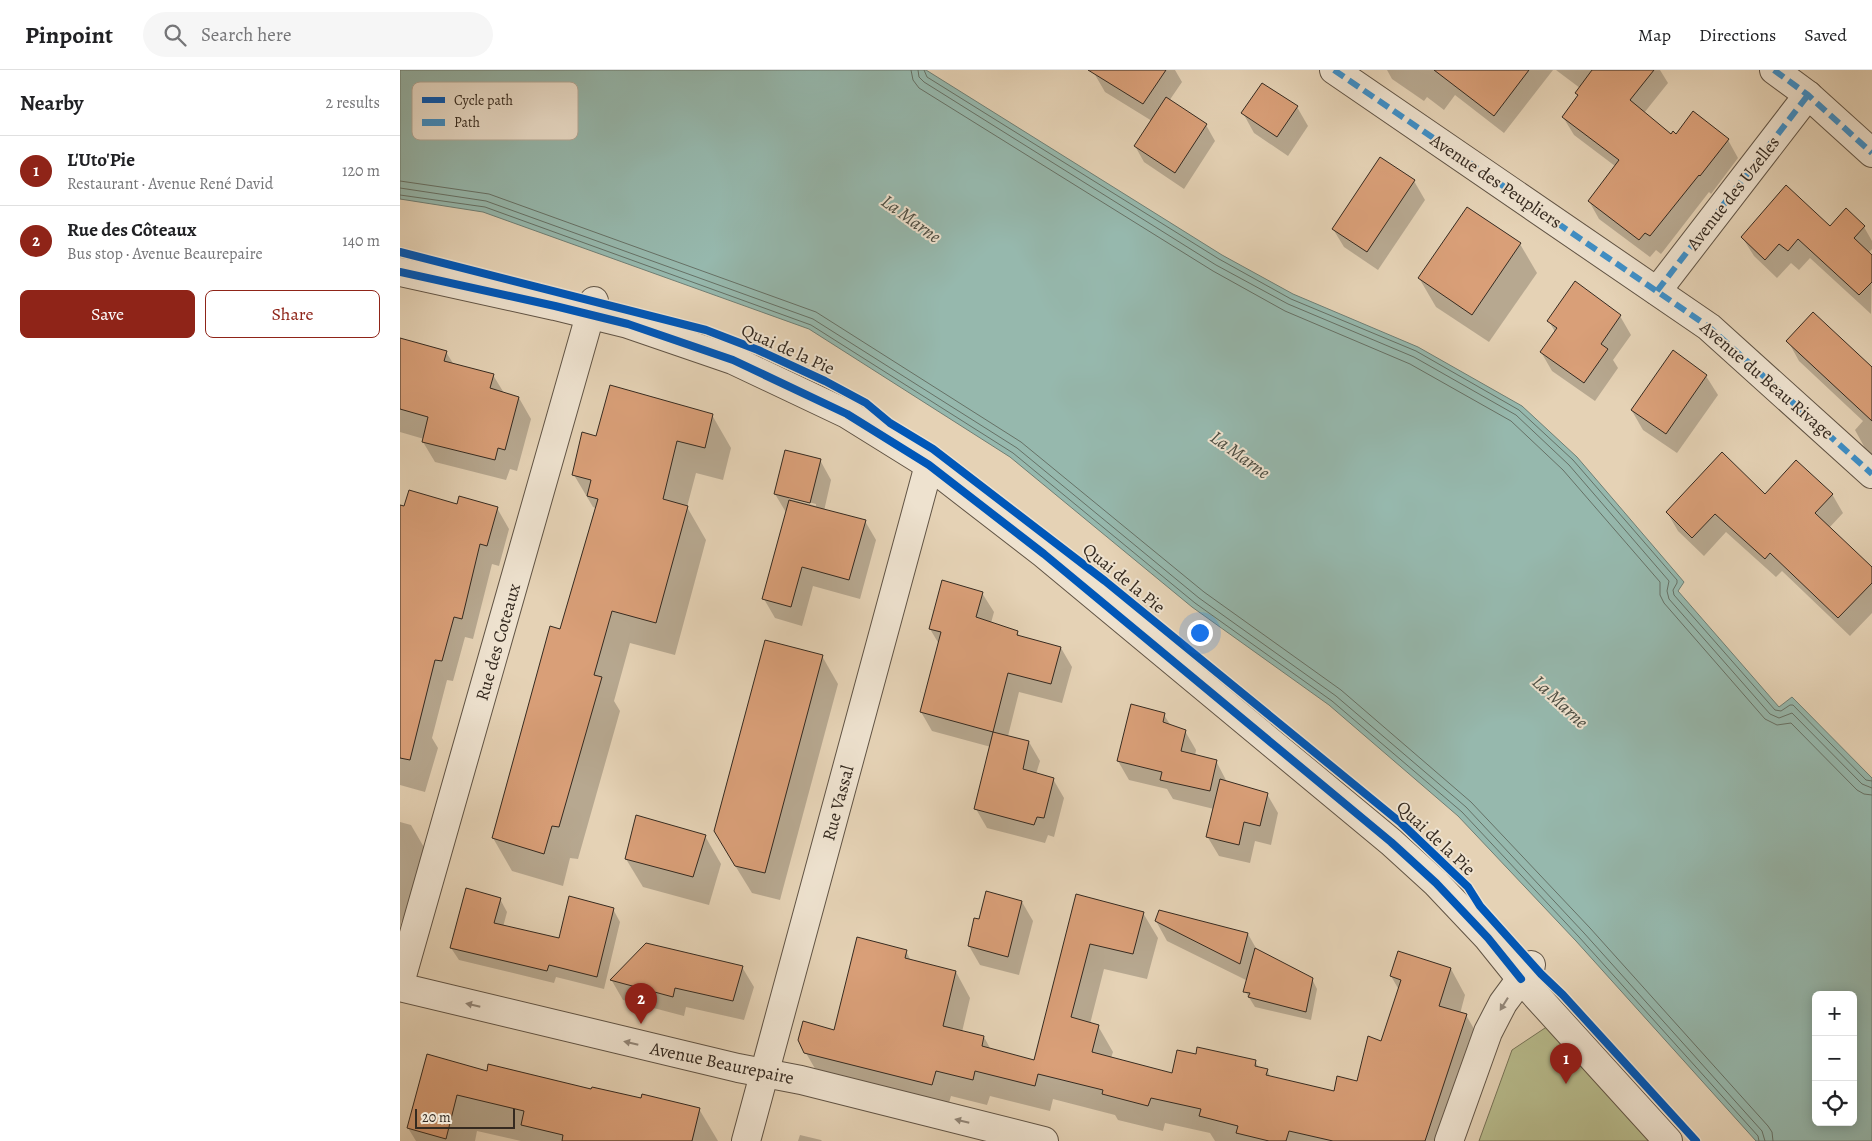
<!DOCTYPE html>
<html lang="en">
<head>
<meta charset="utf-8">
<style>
  :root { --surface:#fff; --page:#f6f6f6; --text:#202124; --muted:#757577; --line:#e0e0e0; --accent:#8f2418 }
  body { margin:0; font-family:Alegreya,serif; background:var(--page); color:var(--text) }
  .controls { position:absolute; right:15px; bottom:15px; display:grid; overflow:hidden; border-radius:8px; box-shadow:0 2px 12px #0003 }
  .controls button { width:45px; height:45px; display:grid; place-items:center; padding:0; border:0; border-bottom:1px solid var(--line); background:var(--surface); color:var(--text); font:25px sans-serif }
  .scale { position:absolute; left:15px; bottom:12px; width:100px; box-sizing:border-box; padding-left:5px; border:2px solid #352a20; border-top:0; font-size:14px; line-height:18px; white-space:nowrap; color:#352a20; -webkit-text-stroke:4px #eee2cf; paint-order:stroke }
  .you { position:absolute; left:799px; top:562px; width:18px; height:18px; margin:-12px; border:4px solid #fff; border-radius:50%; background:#1a73e8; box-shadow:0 0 0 8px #1a73e833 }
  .badge { display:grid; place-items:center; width:32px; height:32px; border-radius:50%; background:var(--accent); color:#fff; font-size:16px; font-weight:700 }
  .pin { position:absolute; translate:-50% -41px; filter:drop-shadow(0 1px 2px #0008) }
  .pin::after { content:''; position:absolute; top:26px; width:18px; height:15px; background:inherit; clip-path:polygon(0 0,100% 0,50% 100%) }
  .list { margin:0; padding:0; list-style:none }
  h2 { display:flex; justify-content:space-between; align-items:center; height:65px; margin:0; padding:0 20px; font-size:21px }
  h2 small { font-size:16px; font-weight:400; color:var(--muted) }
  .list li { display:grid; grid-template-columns:32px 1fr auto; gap:15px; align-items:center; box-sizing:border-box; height:70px; padding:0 20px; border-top:1px solid var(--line) }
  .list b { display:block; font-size:19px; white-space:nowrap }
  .list p { margin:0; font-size:16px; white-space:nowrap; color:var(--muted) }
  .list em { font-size:16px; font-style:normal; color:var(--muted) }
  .actions { display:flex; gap:10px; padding:15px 20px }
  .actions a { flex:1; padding:11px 0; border:1px solid var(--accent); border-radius:8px; text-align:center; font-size:18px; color:var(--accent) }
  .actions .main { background:var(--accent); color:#fff }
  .icon { flex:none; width:28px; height:28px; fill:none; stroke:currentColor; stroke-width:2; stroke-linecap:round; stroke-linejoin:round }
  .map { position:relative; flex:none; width:1472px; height:1071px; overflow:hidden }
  header { display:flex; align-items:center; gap:30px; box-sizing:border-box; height:70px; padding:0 25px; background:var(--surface); border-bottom:1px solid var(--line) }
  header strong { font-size:24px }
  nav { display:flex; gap:28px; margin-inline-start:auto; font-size:18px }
  .search { width:350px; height:45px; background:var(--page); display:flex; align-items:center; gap:12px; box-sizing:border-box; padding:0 18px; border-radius:28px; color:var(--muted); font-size:19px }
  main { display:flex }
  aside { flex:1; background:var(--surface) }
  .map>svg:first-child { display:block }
</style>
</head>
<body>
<header>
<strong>Pinpoint</strong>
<div class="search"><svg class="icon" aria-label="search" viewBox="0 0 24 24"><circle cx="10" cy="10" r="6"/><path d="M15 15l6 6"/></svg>Search here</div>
<nav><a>Map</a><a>Directions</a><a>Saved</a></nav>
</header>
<main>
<aside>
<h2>Nearby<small>2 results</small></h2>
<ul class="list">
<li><span class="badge">1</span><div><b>L'Uto'Pie</b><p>Restaurant · Avenue René David</p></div><em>120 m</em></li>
<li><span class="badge">2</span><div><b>Rue des Côteaux</b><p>Bus stop · Avenue Beaurepaire</p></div><em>140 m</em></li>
</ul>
<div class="actions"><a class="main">Save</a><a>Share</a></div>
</aside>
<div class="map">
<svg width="1472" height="1071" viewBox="0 0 1472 1071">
  <rect width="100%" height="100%" fill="#e5d2b5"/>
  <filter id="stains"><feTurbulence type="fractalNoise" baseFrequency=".004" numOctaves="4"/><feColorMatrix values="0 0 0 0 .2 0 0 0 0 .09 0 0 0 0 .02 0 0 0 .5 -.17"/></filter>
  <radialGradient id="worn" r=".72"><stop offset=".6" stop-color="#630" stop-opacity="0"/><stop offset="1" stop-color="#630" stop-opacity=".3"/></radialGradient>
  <polygon fill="#b7bb8c" stroke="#767256" points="1151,954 1255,1071 1079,1071 1112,980"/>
  <path fill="#96b8ad" stroke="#6f7f75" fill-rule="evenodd" d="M0 0H526L822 185 893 224 1018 277 1122 336 1177 387 1284 512 1278 521 1379 637 1392 627 1472 708V1071H1356L1176 871 1058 746 929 635 792 537 610 387 409 259 83 142 0 129ZM1416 925H1453V1052H1416Z"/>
  <g fill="#0003" fill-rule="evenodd">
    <polygon points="696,0 775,0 782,12 769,31 806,55 815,71 784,119 744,92 735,76 752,51 705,22 694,3"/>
    <polygon points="987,0 1153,0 1104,63 1055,25 1044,40 1027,27 1024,31 992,9"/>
    <polygon points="1156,0 1260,0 1268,13 1244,43 1271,66 1328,70 1338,88 1311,124 1309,122 1261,184 1256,180 1250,187 1199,149 1189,131 1215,96 1174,65 1163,47 1178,27 1176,23 1180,18"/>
    <polygon points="897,37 908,56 888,86 854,63 843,43"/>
    <polygon points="980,88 1014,111 1025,130 978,200 944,177 933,159"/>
    <polygon points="1082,148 1120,174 1137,203 1089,272 1036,237 1019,208"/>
    <polygon points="1464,157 1472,171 1472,179 1468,183 1472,187 1471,244 1410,188 1399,200 1391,193 1377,208 1354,186 1342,167 1430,158"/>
    <polygon points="1220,246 1231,265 1213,290 1218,298 1195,331 1152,301 1141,282 1155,262 1149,251"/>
    <polygon points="0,269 46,282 54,295 93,305 104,323 119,328 131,349 117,401 110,399 106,410 35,392 23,372 24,369 0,362"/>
    <polygon points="1388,271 1472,298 1472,385 1466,380 1455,360 1463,351 1399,291"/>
    <polygon points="1306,306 1318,325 1277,383 1243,360 1232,341"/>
    <polygon points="312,345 331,378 323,410 296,403 287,437 306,470 275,585 230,573 214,631 220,641 178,789 170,788 163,816 112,801 93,768 161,561 195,438 193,437 174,405 197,367"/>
    <path d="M420 390 431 410 424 441 465 451 476 470 460 529 413 516 402 556 375 548 364 529 387 444 375 424ZM389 427 416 434V436L389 429Z"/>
    <polygon points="1432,424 1443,443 1429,458 1472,499 1472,543 1450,566 1382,501 1376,507 1326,462 1304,486 1278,461 1267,442 1365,426"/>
    <polygon points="0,436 97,438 109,459 99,496 92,494 73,569 65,567 53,611 47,610 32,668 38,678 25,722 0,715"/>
    <polygon points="582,523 594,542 591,553 617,562 620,567 661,578 672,597 662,633 619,622 608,666 629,672 640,691 636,704 653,709 664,728 654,767 648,765 645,773 587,758 576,739 591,677 532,661 521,642 539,574 530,559"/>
    <polygon points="422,586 438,614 380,830 352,823 331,789"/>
    <polygon points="764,645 771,656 785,661 796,680 795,686 816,691 827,712 867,724 878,743 871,775 855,771 850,793 819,786 807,766 814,739 773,729 767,719 729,710 718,691"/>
    <polygon points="0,752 11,755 25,779 4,851 2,850 0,858"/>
    <polygon points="305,766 321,794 309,835 243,817 226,789"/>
    <polygon points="677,825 743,843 758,868 747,909 704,899 690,954 698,956 713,982 711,988 773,1004 797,986 855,991 859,998 867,1000 871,1008 935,1022 958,1013 982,972 999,920 991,906 1051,899 1065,925 1060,944 1066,945 1081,971 1048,1071 815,1071 810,1063 765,1053 763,1061 718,1050 715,1045 653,1029 650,1041 590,1026 587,1035 551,1026 547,1040 421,1009 406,983 435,961 506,881 511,891 556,902 570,928 562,962 584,967 591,980 635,992"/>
    <polygon points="100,829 107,842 103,857 160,870 213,839 220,852 204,919 156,907 154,913 59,890 51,878"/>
    <polygon points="622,832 633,851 619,905 580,895 569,876 580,851"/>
    <polygon points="760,841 848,864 857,880 912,909 917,919 911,950 855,937 845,921 848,911 767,871 756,851"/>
    <polygon points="247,874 342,897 354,917 344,950 286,937 284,946 223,930 212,911"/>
    <polygon points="88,1002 299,1039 318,1071 121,1071 77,1061 75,1071 16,1071 8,1058"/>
    <polygon points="400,1065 421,1070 422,1071 398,1071"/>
  </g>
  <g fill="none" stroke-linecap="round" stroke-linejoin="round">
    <g stroke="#667166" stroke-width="1">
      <polyline points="511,0 513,10 519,18 813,201 885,241 1010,294 1111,351 1163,400 1260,512 1260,525 1264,533 1365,649 1377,655 1391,653 1457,720 1464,724 1472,725"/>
      <polyline points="518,0 519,7 524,12 816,195 888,234 1014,287 1116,345 1169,395 1269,511 1267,521 1269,529 1370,644 1379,648 1392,643 1462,714 1472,718"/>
      <polyline points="524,0 527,7 819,189 891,229 1016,281 1119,340 1173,390 1277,510 1277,513 1273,520 1274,525 1375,640 1381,641 1390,635 1393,635 1466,710 1472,711"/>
      <polyline points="0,111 89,124 416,242 621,372 804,522 941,620 1071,732 1190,858 1368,1056 1372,1062 1373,1071"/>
      <polyline points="0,118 86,131 413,249 617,378 799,528 936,626 1066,737 1184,863 1362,1061 1365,1071"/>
      <polyline points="0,125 85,137 411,255 613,383 795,533 932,631 1062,742 1179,867 1358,1066 1359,1071"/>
    </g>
  </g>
  <g fill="#d99f78" stroke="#352a20">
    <polygon points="688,0 766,0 743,34"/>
    <polygon points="1034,0 1129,0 1094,46"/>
    <polygon points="1192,0 1254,0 1230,30 1271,64 1273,61 1276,64 1293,41 1329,69 1300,106 1299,105 1250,166 1245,163 1239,170 1188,131 1219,90 1162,47 1178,25 1175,23"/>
    <polygon points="862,13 898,36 877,67 841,43"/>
    <polygon points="766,27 807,54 775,103 734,76"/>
    <polygon points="980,87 1015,110 967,182 932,159"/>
    <polygon points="1386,115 1430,156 1446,138 1465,156 1454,168 1472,185 1472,212 1459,225 1398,169 1388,181 1379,174 1365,190 1341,167"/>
    <polygon points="1067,137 1121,173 1072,245 1018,208"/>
    <polygon points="1175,211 1221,245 1201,274 1208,279 1184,313 1140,282 1157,258 1147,251"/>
    <polygon points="1413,242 1472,297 1472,351 1386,271"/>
    <polygon points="0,268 47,281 44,291 94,304 90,318 119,327 105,380 98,378 95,390 22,372 28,347 0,339"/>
    <polygon points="1273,280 1307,305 1266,364 1231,340"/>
    <polygon points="210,315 313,344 305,378 277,371 263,429 288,436 256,553 212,541 194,605 202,607 159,757 152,756 144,784 92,768 150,556 160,559 198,429 187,426 191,410 172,405 182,362 196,366"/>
    <polygon points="385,380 421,389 410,433 374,424"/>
    <polygon points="1322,382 1365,424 1396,390 1433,424 1415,443 1472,497 1472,513 1438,548 1370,483 1365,489 1315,444 1292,468 1266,442"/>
    <polygon points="9,420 57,434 59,426 98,437 87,476 80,474 62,549 54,547 42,591 35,590 10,690 0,688 0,435 4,436"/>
    <polygon points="389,430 466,450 449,510 402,497 391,537 362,529"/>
    <polygon points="542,510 583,522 576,547 618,561 617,565 661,577 651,614 608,603 593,662 629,671 623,699 654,708 644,748 637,747 634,755 574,739 593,662 520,642 541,562 529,559"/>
    <polygon points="365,570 423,585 365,803 335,796 314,761"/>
    <polygon points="731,634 765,643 763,652 786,660 781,681 817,690 810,721 760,710 762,702 717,691"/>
    <polygon points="820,709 868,723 860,756 844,752 839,775 806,767"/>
    <polygon points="236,745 306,765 293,807 225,789"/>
    <polygon points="66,818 101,828 94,853 159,868 169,826 214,838 197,907 149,895 147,901 50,878"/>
    <polygon points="586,821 622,831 608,887 568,876 574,848 579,849"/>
    <polygon points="676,824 744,842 733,884 690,874 671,947 699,955 692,982 772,1003 777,980 796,984 797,977 856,990 855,996 868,999 866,1005 934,1021 937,1006 957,1011 968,966 981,971 1001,910 990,906 998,881 1051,898 1039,936 1067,944 1025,1071 933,1071 889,1061 886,1071 869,1071 836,1063 838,1056 799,1046 801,1039 751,1028 748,1036 702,1024 703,1020 638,1004 635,1016 575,1001 573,1010 536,1001 532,1015 404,983 398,970 403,951 434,960 457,867 507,880 505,888 556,901 543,956 584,966 582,976 634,990"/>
    <polygon points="759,840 848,863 840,894 755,851"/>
    <polygon points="246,873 343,896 333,931 275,918 273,927 210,910"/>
    <polygon points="855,878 913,908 906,942 848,927 850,923 843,922"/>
    <polygon points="27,984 87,1001 88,994 191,1019 192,1017 241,1028 242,1024 300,1038 292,1071 162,1071 163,1065 121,1055 124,1041 57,1025 46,1069 7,1058"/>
  </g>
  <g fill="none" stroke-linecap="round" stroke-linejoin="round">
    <defs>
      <g id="minor">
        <polyline points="934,0 1309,257 1472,404"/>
        <polyline points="1374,0 1408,25 1472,83"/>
        <polyline points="0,202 155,236 228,254 333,290 447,344 529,395 644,484 991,772 1036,813 1088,868 1121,909 1268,1071"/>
        <polyline points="1257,221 1408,25"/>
        <polyline points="0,913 194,231"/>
        <polyline points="0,917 338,998 401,1010 644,1071"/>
        <polyline points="346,1071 529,395"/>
        <polyline points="1049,1071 1088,962 1103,933 1131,895"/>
      </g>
    </defs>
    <use href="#minor" stroke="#615445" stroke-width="30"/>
    <use href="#minor" stroke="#eee2cf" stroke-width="28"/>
    <g stroke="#3d90ca" stroke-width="6" stroke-dasharray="12 6" stroke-linecap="butt">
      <polyline points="934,0 1309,257 1472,404"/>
      <polyline points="1374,0 1408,25 1472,83"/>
      <polyline points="1257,221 1408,25"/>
    </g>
    <defs>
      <g id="cycleway">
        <polyline points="0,182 306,260 358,280 425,311 466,333 490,353 533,379 705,511 1001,753 1068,817 1080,836 1141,904 1163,925 1296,1071"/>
        <polyline points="0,202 155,236 228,254 333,290 447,344 529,395 644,484 991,772 1036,813 1088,868 1121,909"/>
      </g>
    </defs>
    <use href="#cycleway" stroke="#eee2cf" stroke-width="11"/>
    <use href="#cycleway" stroke="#0057b8" stroke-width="8"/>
  </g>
  <defs><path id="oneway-solid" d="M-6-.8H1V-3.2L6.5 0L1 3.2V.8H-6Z" transform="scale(1.25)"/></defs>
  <g fill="#928678">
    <use href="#oneway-solid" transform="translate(1104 934) rotate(122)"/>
    <use href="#oneway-solid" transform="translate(73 935) rotate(-167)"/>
    <use href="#oneway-solid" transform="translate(231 973) rotate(-167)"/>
    <use href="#oneway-solid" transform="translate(562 1051) rotate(-166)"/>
  </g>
  <g text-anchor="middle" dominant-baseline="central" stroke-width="4" stroke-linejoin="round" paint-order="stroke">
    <g font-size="18" fill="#352a20" stroke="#eee2cf">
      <text transform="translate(1096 111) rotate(34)">Avenue des Peupliers</text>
      <text transform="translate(1333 123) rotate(-52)">Avenue des Uzelles</text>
      <text transform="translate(388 279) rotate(24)">Quai de la Pie</text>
      <text transform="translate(1367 310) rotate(41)">Avenue du Beau Rivage</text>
      <text transform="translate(724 508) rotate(39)">Quai de la Pie</text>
      <text transform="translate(98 572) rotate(-74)">Rue des Coteaux</text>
      <text transform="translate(438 733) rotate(-75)">Rue Vassal</text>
      <text transform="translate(1036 768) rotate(43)">Quai de la Pie</text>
      <text transform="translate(322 993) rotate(12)">Avenue Beaurepaire</text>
    </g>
    <g font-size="19" font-style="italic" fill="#4d4e43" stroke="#eee2cf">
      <text transform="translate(511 149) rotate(36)">La Marne</text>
      <text transform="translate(840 385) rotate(36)">La Marne</text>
      <text transform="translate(1160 632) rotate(43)">La Marne</text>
    </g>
  </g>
  <rect x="12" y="12" width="166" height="58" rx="8" fill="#eee2cf" stroke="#b6ab9a" stroke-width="1"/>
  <rect x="22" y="27" width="23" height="6" fill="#0057b8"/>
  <rect x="22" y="49" width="23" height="7" fill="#3d90ca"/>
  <g font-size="14" fill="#352a20">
    <text x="54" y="35">Cycle path</text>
    <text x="54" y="57">Path</text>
  </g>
  <rect width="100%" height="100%" filter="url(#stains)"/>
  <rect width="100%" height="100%" fill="url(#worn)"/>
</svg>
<div class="controls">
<button>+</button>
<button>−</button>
<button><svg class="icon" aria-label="locate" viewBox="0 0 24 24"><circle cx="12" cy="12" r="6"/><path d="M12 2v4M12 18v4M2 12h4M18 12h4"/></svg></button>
</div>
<div class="scale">20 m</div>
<div class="you"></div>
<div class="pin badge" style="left:1166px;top:1014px">1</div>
<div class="pin badge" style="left:241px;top:954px">2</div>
</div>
</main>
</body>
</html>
